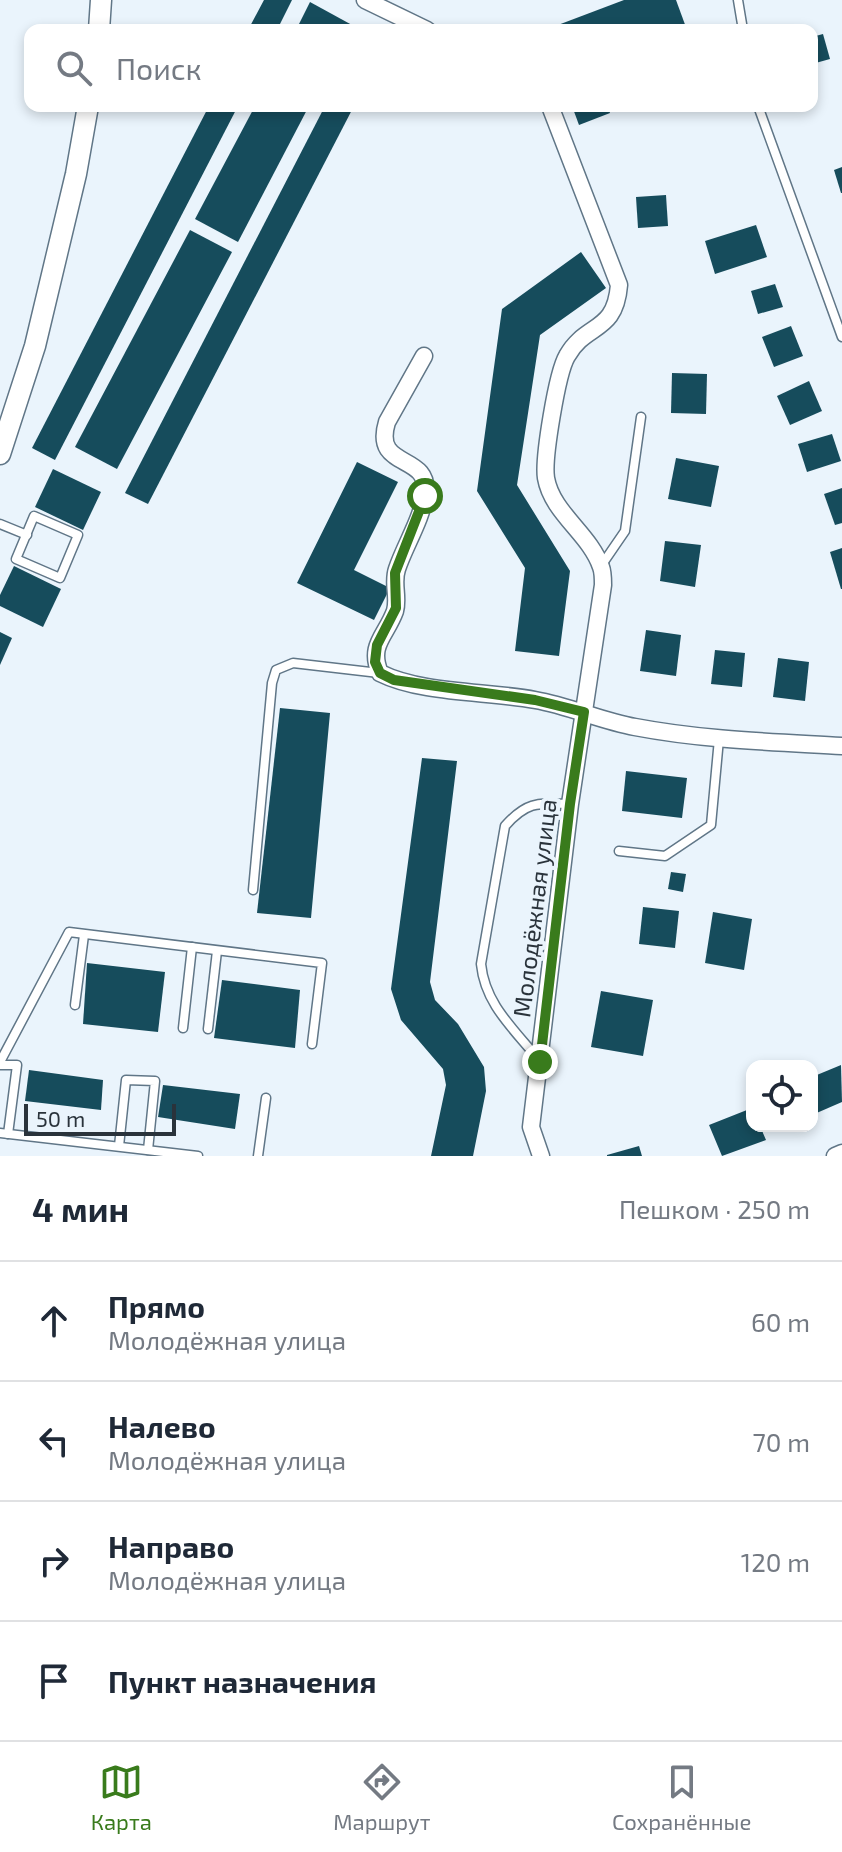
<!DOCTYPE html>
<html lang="ru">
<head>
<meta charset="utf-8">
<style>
  :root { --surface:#fff; --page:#f6f6f7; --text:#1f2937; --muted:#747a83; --line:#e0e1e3; --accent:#397b1c }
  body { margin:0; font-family:"Exo 2",sans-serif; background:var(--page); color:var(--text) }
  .controls { position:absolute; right:24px; bottom:24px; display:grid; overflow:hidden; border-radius:16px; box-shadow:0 4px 12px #0003 }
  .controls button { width:72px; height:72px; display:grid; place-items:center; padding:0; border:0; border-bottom:2px solid var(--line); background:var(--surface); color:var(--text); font:40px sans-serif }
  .scale { position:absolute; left:24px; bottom:20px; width:152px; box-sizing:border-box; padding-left:8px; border:4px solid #2a333b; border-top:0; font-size:22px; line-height:28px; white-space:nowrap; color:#2a333b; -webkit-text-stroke:6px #eaf4fc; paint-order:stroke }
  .stop { position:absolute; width:24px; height:24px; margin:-18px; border:6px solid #397b1c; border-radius:50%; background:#fff }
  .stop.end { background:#397b1c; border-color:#fff; box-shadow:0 2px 8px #0008 }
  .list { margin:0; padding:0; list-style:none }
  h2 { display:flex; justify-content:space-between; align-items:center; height:104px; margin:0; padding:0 32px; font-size:34px }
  h2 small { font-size:26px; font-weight:400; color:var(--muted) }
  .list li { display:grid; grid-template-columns:52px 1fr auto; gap:24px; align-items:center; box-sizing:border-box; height:120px; padding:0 32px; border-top:2px solid var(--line) }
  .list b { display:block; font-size:30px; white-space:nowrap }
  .list p { margin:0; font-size:26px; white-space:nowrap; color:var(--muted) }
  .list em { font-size:26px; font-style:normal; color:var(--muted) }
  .icon { flex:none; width:44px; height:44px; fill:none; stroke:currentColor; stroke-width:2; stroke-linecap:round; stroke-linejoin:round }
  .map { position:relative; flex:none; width:842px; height:1156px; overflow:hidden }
  .search { position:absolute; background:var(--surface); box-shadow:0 4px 12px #0003; left:24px; right:24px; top:24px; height:88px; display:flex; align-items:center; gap:20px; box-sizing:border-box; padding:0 28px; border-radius:16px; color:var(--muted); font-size:30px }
  .sheet { height:584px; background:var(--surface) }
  nav { display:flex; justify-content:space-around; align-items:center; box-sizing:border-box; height:112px; border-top:2px solid var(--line); background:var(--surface); font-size:22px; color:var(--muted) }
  nav a { display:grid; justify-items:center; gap:4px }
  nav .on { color:var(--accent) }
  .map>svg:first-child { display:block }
</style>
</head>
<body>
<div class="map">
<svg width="842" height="1156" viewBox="0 0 842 1156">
  <rect width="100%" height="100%" fill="#eaf4fc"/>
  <g fill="#164c5c">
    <polygon points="264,0 292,0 277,30 248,30"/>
    <polygon points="624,0 676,0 687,30 551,30 550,28"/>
    <polygon points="310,2 352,25 349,30 296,30"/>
    <polygon points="823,34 830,59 812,64 812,37"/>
    <polygon points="209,106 238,106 55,460 32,448"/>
    <polygon points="255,106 309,106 238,242 195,219"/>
    <polygon points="325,106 354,106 148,504 125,493"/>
    <polygon points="572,106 608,106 610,113 579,125"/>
    <polygon points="842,167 842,193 841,193 834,170"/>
    <polygon points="666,195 668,226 638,228 636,197"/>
    <polygon points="756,225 767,257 715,274 705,241"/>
    <polygon points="190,230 232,252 117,469 75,447"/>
    <polygon points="581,252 606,288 540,335 517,485 570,571 559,656 515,651 525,568 477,491 502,309"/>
    <polygon points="775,284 783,307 758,314 751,291"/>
    <polygon points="791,326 803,356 774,367 762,337"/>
    <polygon points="672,373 707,374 706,414 671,413"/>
    <polygon points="809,381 822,411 790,425 777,396"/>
    <polygon points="832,434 841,461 807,472 798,444"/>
    <polygon points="676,458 719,466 711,507 668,499"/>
    <polygon points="357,462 398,482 354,570 390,588 374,620 297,583"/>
    <polygon points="53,469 101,492 83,530 35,507"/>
    <polygon points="842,488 842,523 835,525 824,494"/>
    <polygon points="665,541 701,545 695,587 660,581"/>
    <polygon points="842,548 842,589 841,589 830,552"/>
    <polygon points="14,566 61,589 43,627 0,606 0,595"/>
    <polygon points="646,630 681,635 676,676 640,671"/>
    <polygon points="0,632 12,638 0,665"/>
    <polygon points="715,650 745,653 742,687 711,684"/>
    <polygon points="778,658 809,662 805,701 773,697"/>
    <polygon points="280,708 330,713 311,918 257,913"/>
    <polygon points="422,758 457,761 430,982 435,1000 458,1024 484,1067 486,1091 473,1156 431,1156 446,1085 443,1069 401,1020 391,989"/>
    <polygon points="626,771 687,778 682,818 622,811"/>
    <polygon points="671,872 686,874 683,892 668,889"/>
    <polygon points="643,907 679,911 675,948 639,944"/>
    <polygon points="713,912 752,919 744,970 705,963"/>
    <polygon points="87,963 165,972 158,1032 83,1024"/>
    <polygon points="222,980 300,990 295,1048 214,1038"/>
    <polygon points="601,991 653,1000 643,1056 591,1047"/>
    <polygon points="841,1065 842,1102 812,1115 812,1077"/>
    <polygon points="29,1070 103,1080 101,1110 25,1101"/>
    <polygon points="163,1085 240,1094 235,1129 158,1117"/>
    <polygon points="752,1108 752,1126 760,1126 766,1140 722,1156 709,1125"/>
    <polygon points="639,1146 642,1156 607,1156 607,1155"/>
  </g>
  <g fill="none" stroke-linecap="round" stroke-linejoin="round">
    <defs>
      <g id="service">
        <polyline points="738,0 743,30"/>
        <polyline points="758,106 842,337"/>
        <polygon points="34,516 78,535 60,578 16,559"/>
        <polyline points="0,524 27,535"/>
        <polyline points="601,566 625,531 641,417"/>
        <polyline points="619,851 665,856 711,825 719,739"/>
        <polyline points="253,890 272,683 276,670 293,663 379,673"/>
        <polyline points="75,1005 84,935"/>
        <polyline points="183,1028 192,947"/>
        <polyline points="208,1029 217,951"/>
        <path d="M538 1059C513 1028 485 1004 481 964L505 826C527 801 538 803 570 804"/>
        <polyline points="0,1062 69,932 322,963 312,1044"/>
        <polyline points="0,1065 17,1065 8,1134"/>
        <polyline points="0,1133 198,1156"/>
        <polyline points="119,1146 126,1080 155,1081 148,1150"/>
        <polyline points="258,1156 266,1098"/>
      </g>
      <g id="minor">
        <polyline points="365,0 427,30"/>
        <path d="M424 356 387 422C372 471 431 452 425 494 422 519 405 545 397 569 392 583 399 597 395 611 386 636 368 645 380 673 422 694 488 691 535 700 570 706 601 721 635 727 703 740 773 742 842 746"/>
        <path d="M541 1156 531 1127 570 804 603 585C603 579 603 572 601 567 590 534 552 513 546 478 543 459 557 373 567 356 586 322 615 334 619 285L550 106"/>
        <polyline points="835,1156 842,1153"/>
      </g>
      <g id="tertiary">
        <polyline points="99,30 101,0"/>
        <polyline points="0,454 35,346 76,174 88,106"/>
      </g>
    </defs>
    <use href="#service" stroke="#607687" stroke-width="11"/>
    <use href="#minor" stroke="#607687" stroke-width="19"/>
    <use href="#tertiary" stroke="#607687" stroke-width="23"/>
    <use href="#service" stroke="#fff" stroke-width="8"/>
    <use href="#minor" stroke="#fff" stroke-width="16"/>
    <use href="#tertiary" stroke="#fff" stroke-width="20"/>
  </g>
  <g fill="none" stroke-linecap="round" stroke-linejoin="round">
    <polyline stroke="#397b1c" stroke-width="10" points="425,496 395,573 396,608 377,645 375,662 380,673 394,680 535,700 584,712 570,804 540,1062"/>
  </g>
  <g text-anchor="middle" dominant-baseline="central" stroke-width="8" stroke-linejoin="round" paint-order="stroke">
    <g font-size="24" fill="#2a333b" stroke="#eaf4fc">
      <text transform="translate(534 908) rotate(-83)">Молодёжная улица</text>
    </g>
  </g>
</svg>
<div class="controls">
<button><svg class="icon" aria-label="locate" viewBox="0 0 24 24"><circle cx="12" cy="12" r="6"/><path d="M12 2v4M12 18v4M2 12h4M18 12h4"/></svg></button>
</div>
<div class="scale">50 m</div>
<div class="stop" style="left:425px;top:496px"></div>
<div class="stop end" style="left:540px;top:1062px"></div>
<div class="search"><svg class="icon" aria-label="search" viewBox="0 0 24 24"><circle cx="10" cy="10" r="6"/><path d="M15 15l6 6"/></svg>Поиск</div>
</div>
<section class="sheet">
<h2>4 мин<small>Пешком · 250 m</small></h2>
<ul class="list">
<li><svg class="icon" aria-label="ahead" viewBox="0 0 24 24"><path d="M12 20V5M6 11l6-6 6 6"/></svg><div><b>Прямо</b><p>Молодёжная улица</p></div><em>60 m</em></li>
<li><svg class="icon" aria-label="left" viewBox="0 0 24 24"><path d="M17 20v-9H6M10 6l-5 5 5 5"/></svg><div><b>Налево</b><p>Молодёжная улица</p></div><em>70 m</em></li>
<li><svg class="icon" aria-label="right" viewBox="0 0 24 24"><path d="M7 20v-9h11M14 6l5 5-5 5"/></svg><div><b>Направо</b><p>Молодёжная улица</p></div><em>120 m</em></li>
<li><svg class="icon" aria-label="arrive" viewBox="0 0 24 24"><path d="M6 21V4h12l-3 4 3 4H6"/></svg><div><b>Пункт назначения</b></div></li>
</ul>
</section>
<nav>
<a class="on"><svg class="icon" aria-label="map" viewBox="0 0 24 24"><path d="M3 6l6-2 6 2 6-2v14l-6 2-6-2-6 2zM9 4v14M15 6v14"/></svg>Карта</a>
<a><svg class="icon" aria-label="directions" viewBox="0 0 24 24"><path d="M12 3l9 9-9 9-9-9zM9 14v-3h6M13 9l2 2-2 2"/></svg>Маршрут</a>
<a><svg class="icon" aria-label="saved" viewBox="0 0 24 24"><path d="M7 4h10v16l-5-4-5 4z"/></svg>Сохранённые</a>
</nav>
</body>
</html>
